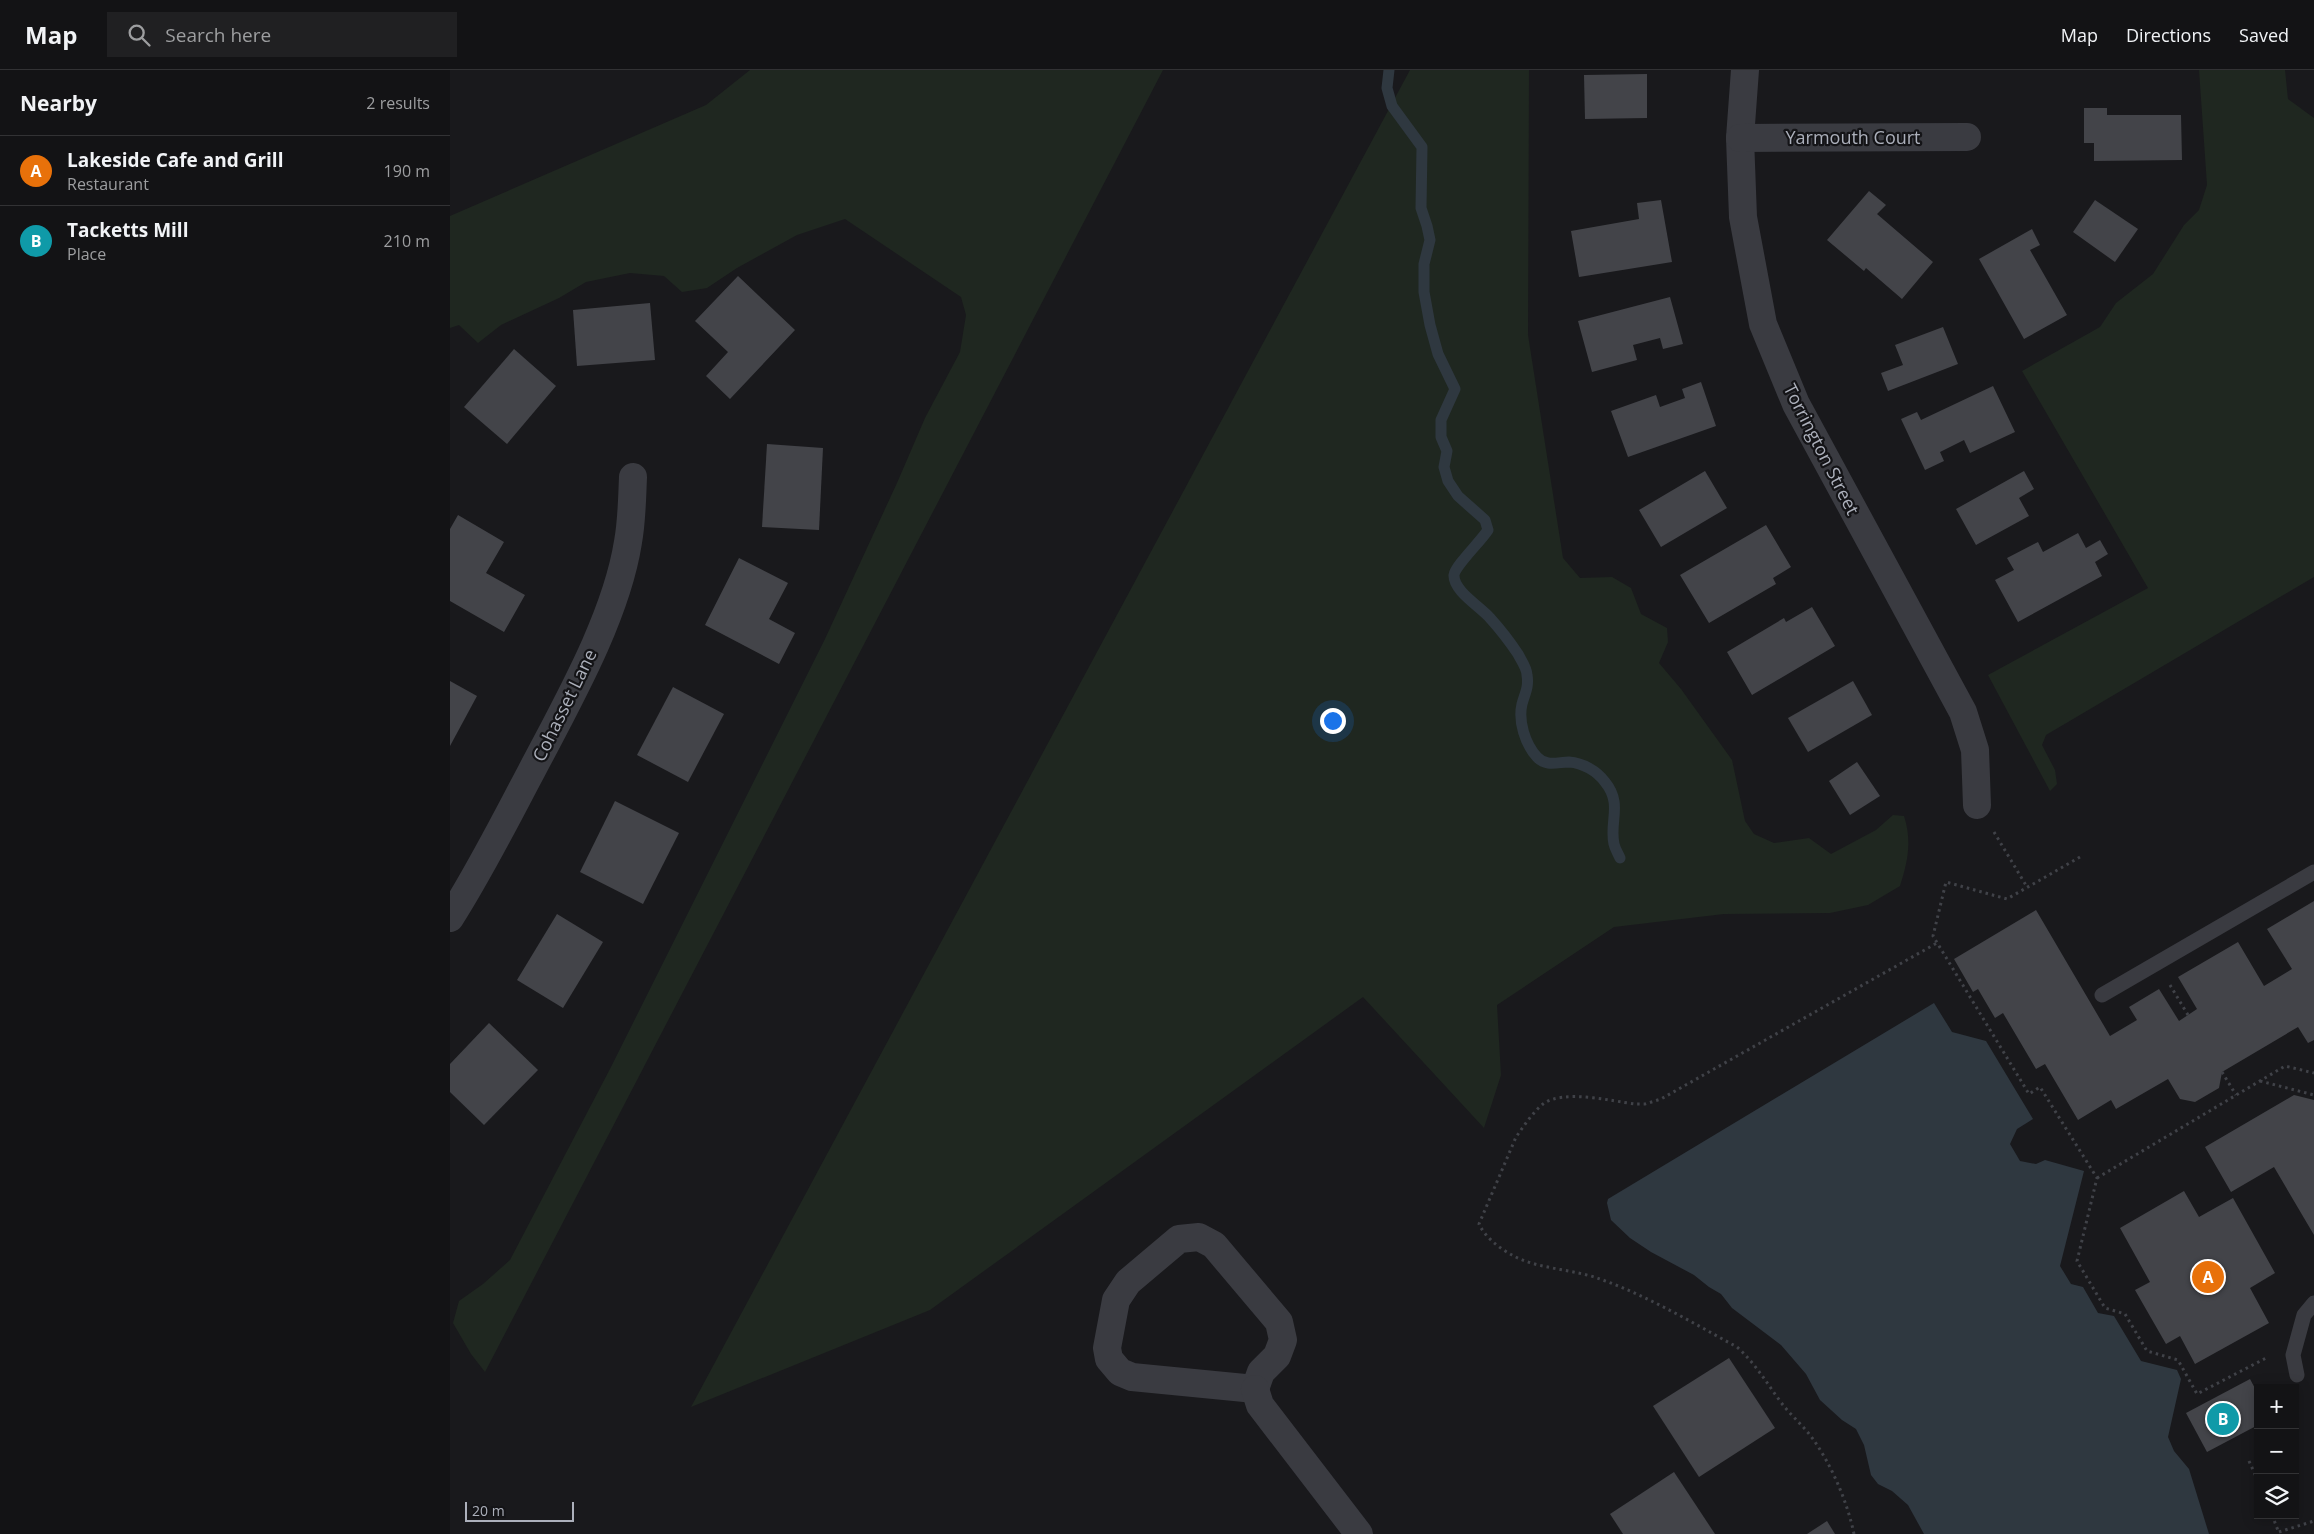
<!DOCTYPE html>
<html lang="en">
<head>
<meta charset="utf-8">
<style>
  :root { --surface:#131315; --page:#202022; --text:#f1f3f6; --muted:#9d9ea0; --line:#323234; --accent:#f5b538 }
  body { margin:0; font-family:"Open Sans",sans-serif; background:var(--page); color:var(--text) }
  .controls { position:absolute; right:15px; bottom:15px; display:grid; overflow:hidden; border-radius:0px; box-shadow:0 2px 12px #0003 }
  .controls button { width:45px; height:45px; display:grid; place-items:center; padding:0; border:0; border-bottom:1px solid var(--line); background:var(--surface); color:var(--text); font:25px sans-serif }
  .scale { position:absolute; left:15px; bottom:12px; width:109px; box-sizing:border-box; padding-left:5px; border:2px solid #acb0bb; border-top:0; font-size:14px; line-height:18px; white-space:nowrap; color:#acb0bb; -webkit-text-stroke:4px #141417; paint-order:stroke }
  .you { position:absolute; left:882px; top:650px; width:18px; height:18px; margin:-12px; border:4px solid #fff; border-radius:50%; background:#1a73e8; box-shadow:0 0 0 8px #1a73e833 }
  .badge { display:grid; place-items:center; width:32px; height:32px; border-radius:50%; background:var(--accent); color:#fff; font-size:16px; font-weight:700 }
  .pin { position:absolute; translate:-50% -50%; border:2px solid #fff; box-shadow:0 1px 5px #0006 }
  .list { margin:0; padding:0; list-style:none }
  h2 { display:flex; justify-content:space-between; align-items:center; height:65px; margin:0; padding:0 20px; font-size:21px }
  h2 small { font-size:16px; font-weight:400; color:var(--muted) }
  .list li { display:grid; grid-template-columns:32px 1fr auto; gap:15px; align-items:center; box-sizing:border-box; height:70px; padding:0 20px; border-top:1px solid var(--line) }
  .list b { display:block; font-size:19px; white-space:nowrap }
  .list p { margin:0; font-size:16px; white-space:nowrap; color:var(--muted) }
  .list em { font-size:16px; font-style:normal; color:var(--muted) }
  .icon { flex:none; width:28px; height:28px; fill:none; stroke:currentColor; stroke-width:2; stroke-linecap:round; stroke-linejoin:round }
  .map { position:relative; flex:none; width:1864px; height:1464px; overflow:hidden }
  header { display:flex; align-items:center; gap:30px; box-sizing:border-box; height:70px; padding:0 25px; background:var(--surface); border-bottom:1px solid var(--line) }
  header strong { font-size:24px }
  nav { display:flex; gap:28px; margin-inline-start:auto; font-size:18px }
  .search { width:350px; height:45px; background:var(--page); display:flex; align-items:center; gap:12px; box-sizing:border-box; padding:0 18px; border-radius:0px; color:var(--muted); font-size:19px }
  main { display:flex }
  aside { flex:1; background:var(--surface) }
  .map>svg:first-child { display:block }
</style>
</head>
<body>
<header>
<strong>Map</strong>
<div class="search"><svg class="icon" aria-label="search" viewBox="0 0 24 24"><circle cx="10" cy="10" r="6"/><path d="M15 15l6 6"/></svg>Search here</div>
<nav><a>Map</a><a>Directions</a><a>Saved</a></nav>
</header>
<main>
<aside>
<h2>Nearby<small>2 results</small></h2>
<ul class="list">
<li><span class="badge" style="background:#e8710a">A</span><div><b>Lakeside Cafe and Grill</b><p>Restaurant</p></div><em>190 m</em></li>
<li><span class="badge" style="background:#0f9aa8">B</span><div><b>Tacketts Mill</b><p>Place</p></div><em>210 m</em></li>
</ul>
</aside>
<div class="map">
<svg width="1864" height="1464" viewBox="0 0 1864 1464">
  <rect width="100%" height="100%" fill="#19191c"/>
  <g fill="#1f2720">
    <polygon points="300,0 713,0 35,1302 21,1284 3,1253 9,1231 33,1214 60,1190 161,997 375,569 447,413 475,348 510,282 516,245 511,227 395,149 347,165 287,198 257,218 232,222 214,206 180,203 136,212 109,228 51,255 28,273 9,255 0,258 0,146 256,35"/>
    <path d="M960 0H1079L1078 265 1113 488 1130 508 1162 507 1181 518 1191 544 1217 558 1218 572 1209 593 1231 619 1282 690 1295 751 1304 764 1324 773 1359 768 1381 784 1426 760 1443 745 1454 746C1462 771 1458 791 1450 816L1418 835 1380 843 1274 844 1164 857 1047 935 1051 1005 1034 1058 913 927 480 1240 241 1337Z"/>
    <polygon points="1749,0 1835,0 1838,29 1864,48 1864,507 1596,665 1592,675 1605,700 1607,714 1600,721 1538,605 1698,518 1572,301 1650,257 1666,233 1703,204 1734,155 1749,140 1757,115"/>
  </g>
  <polygon fill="#2f3840" points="1484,933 1502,962 1536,971 1583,1049 1567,1059 1560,1074 1570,1091 1586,1094 1595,1090 1634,1101 1610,1196 1621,1214 1633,1217 1648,1243 1664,1246 1691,1291 1727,1300 1731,1309 1718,1367 1724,1381 1739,1399 1759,1464 1474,1464 1458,1435 1442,1421 1428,1414 1421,1405 1414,1375 1406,1359 1392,1350 1370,1330 1356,1304 1331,1275 1282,1238 1271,1224 1259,1217 1244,1205 1201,1182 1180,1168 1161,1150 1157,1133 1158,1129"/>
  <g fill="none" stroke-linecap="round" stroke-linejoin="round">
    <path stroke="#2f3840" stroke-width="11" d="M939 0 937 18 942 36 972 77 971 138 977 156 980 170 974 194V222L980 255 988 284 1005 319 991 350V367L997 381 994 397 998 411 1008 426 1035 450 1038 460C1031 471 1005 496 1004 505 1003 521 1031 537 1040 548 1050 559 1060 572 1068 584 1071 590 1077 598 1077 605 1079 617 1075 623 1072 634 1068 651 1075 674 1087 687 1096 697 1108 692 1119 692 1133 693 1147 701 1155 712 1173 734 1159 752 1164 774 1165 779 1168 783 1170 788"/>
  </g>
  <g fill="#434449">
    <polygon points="1197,4 1197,48 1135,49 1134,5"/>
    <polygon points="1634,38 1657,38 1657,45 1731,45 1732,90 1644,91 1644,73 1634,73"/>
    <polygon points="1419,121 1436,135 1427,144 1483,192 1452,229 1416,198 1414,201 1377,170"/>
    <polygon points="1211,130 1222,192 1129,207 1121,161 1189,149 1187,133"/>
    <polygon points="1645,130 1688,159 1665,192 1623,162"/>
    <polygon points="1582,159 1590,175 1580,180 1617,245 1574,269 1529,189"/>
    <polygon points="288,206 345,260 280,329 256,306 278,282 245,251"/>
    <polygon points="1220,227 1233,274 1213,279 1210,268 1183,275 1187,290 1142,302 1128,251"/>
    <polygon points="200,233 205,290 127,296 123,240"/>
    <polygon points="1493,257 1508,294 1438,321 1431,303 1453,295 1445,275"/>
    <polygon points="64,279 106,316 57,374 14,337"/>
    <polygon points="1251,312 1266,356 1178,387 1161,341 1206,325 1210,337 1235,328 1232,319"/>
    <polygon points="1543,316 1565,362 1520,383 1514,370 1490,382 1494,391 1475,400 1451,349 1467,342 1471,350"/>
    <polygon points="317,374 373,378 369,460 312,457"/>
    <polygon points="1255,401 1277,438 1211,477 1189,440"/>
    <polygon points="1574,401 1584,419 1569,428 1579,446 1526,475 1506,439"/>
    <polygon points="8,445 54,472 36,503 75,525 54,562 0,531 0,459"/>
    <polygon points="1316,455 1341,497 1323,508 1326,514 1259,553 1230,505"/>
    <polygon points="1628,463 1636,478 1650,470 1658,484 1645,492 1652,506 1568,552 1545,510 1564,500 1557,488 1588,472 1593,482"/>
    <polygon points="289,488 338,513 319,549 345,563 329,594 255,555"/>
    <polygon points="1362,537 1385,576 1302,625 1277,582 1334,548 1336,552"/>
    <polygon points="0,611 27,626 0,676"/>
    <polygon points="1403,611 1422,645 1358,682 1338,648"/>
    <polygon points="223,617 274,644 238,712 187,685"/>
    <polygon points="1407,692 1430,726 1400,745 1379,711"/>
    <polygon points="165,731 229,763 193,834 130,802"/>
    <polygon points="1864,831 1864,970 1858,973 1848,957 1772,1002 1769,1018 1745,1032 1730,1029 1718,1009 1666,1039 1661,1030 1628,1050 1595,994 1586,999 1553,943 1545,948 1528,919 1523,922 1504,889 1586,840 1660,966 1687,950 1679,937 1709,919 1729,951 1747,939 1728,907 1788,872 1814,916 1842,899 1817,859"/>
    <polygon points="107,844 153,872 113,938 67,910"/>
    <polygon points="39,953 88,1000 34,1055 0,1022 0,994"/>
    <polygon points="1844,1025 1864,1030 1864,1165 1824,1097 1781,1122 1755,1077"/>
    <polygon points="1734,1121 1749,1147 1783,1128 1825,1203 1800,1218 1819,1253 1745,1294 1730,1266 1716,1274 1685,1220 1700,1212 1670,1158"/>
    <polygon points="1279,1288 1325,1358 1249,1407 1203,1336"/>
    <polygon points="1800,1309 1808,1324 1808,1355 1757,1382 1736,1343"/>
    <polygon points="1224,1402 1265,1464 1173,1464 1160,1444"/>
    <polygon points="1377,1451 1385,1464 1357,1464"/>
  </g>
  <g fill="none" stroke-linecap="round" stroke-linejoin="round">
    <g stroke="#404248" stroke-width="3" stroke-dasharray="2.5 4" stroke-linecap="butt">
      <polyline points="1544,762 1577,817"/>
      <polyline points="1630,787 1557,829 1496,812 1483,866 1579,1024 1590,1017 1647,1108 1627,1191 1655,1238 1675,1244 1697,1281 1728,1290 1747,1324 1818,1287"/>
      <polyline points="1720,915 1738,945"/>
      <polyline points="1772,1002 1786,1025"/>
      <polyline points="1810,1011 1864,1025"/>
      <polyline points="1647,1108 1835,996 1864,1003"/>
      <polyline points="1799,1391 1808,1411"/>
      <polyline points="1822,1445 1829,1463"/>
      <polyline points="1829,1462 1864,1451"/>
      <path d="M1404 1464C1397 1431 1382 1396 1363 1369 1353 1355 1340 1345 1330 1331 1316 1312 1305 1293 1287 1277 1243 1253 1198 1226 1150 1209 1123 1199 1086 1199 1062 1185 1049 1178 1035 1167 1029 1154L1066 1067C1074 1056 1082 1043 1093 1034 1113 1019 1161 1031 1185 1034H1195L1211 1029 1487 873"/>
    </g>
    <g stroke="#3a3b41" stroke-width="15">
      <polyline points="1652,925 1864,802"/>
      <polyline points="1847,1305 1843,1285 1854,1245 1864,1233"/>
    </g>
    <g stroke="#3a3b41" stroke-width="28">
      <polyline points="1295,0 1290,68 1293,147 1313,254 1346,334 1513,642 1525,680 1527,735"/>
      <polyline points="1290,68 1517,67"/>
      <path d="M0 848C30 801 55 751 81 702 117 633 166 548 178 472 182 450 182 429 183 407"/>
      <polygon points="749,1167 764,1175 829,1252 833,1270 827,1286 811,1302 805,1319 682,1307 670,1302 659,1289 657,1278 666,1230 678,1212 729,1169"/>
      <polyline points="805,1319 810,1335 909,1464"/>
    </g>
  </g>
  <g text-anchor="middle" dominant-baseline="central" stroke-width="4.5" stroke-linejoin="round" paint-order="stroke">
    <g font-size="18" fill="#acb0bb" stroke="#141417">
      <text x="1403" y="67">Yarmouth Court</text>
      <text transform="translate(1372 379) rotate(63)">Torrington Street</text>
      <text transform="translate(114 635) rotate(-64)">Cohasset Lane</text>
    </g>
  </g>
</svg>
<div class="controls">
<button>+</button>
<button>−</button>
<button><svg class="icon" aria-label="layers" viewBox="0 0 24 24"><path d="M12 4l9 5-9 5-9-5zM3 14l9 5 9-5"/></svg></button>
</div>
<div class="scale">20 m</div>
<div class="you"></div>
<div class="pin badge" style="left:1758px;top:1207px;background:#e8710a">A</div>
<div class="pin badge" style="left:1773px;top:1349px;background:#0f9aa8">B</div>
</div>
</main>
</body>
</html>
